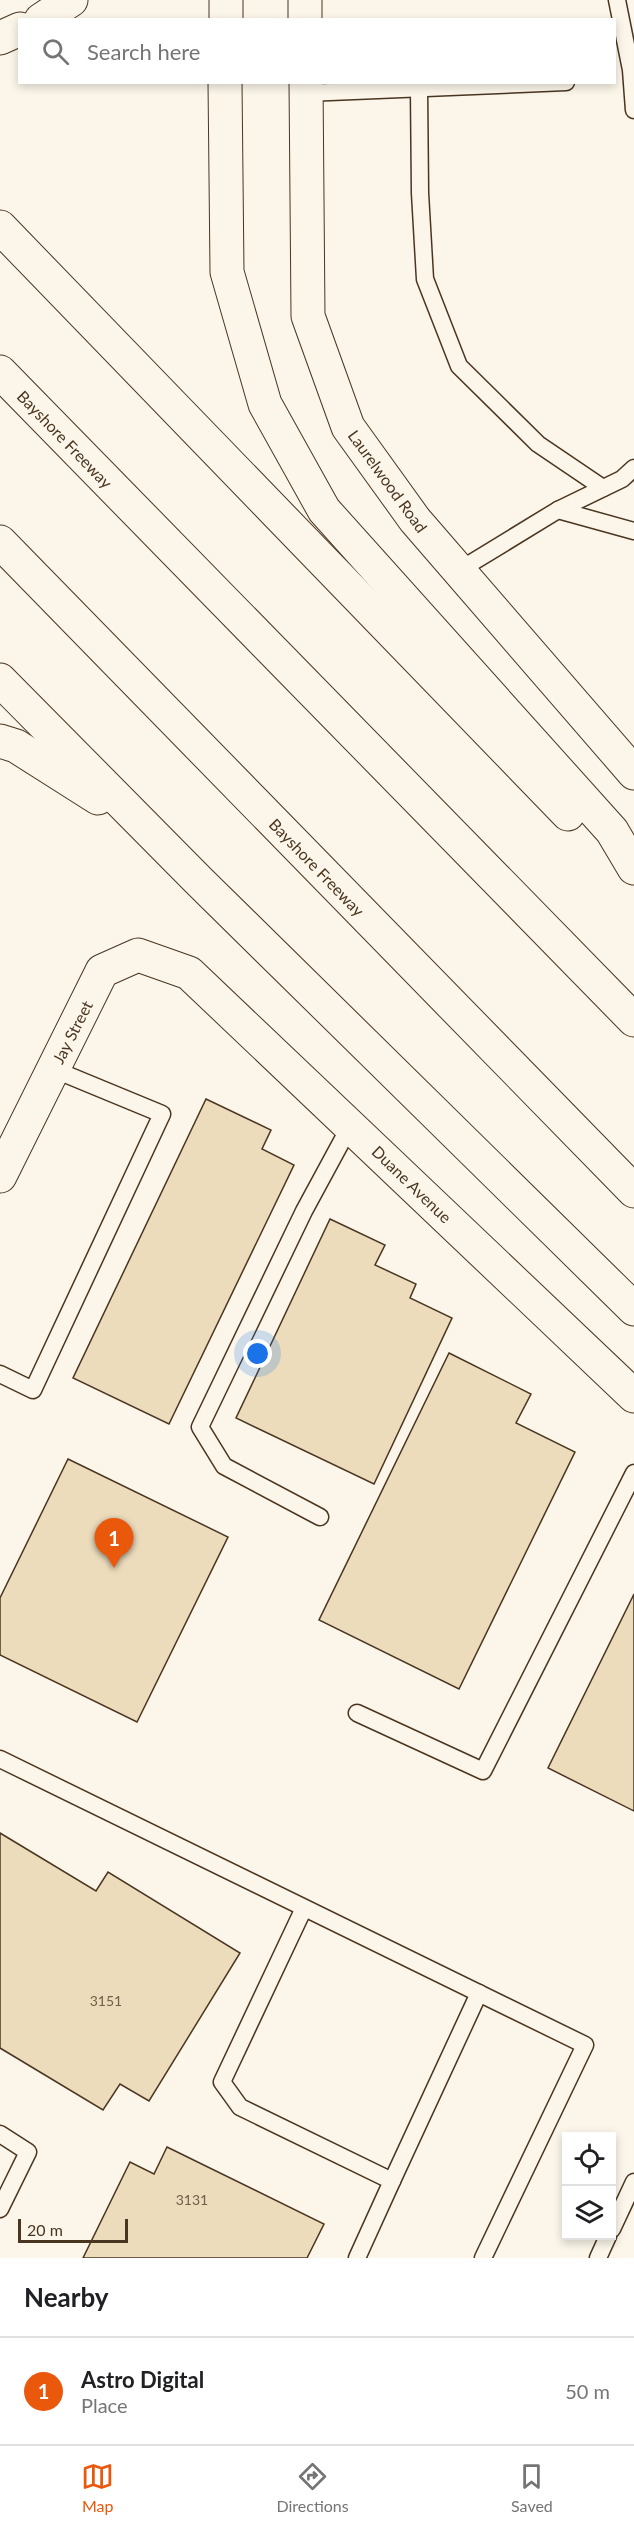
<!DOCTYPE html>
<html lang="en">
<head>
<meta charset="utf-8">
<style>
  :root { --surface:#fff; --page:#f6f6f6; --text:#202124; --muted:#757577; --line:#e0e0e0; --accent:#ea580c }
  body { margin:0; font-family:Lato,sans-serif; background:var(--page); color:var(--text) }
  .controls { position:absolute; right:18px; bottom:18px; display:grid; overflow:hidden; border-radius:0px; box-shadow:0 3px 9px #0003 }
  .controls button { width:54px; height:54px; display:grid; place-items:center; padding:0; border:0; border-bottom:2px solid var(--line); background:var(--surface); color:var(--text); font:30px sans-serif }
  .scale { position:absolute; left:18px; bottom:15px; width:110px; box-sizing:border-box; padding-left:6px; border:3px solid #4a3520; border-top:0; font-size:16px; line-height:21px; white-space:nowrap; color:#4a3520; -webkit-text-stroke:4px #fbf6e9; paint-order:stroke }
  .you { position:absolute; left:258px; top:1354px; width:21px; height:21px; margin:-15px; border:4px solid #fff; border-radius:50%; background:#1a73e8; box-shadow:0 0 0 9px #1a73e833 }
  .badge { display:grid; place-items:center; width:39px; height:39px; border-radius:50%; background:var(--accent); color:#fff; font-size:20px; font-weight:700 }
  .pin { position:absolute; translate:-50% -50px; filter:drop-shadow(0 2px 3px #0008) }
  .pin::after { content:''; position:absolute; top:32px; width:21px; height:18px; background:inherit; clip-path:polygon(0 0,100% 0,50% 100%) }
  .list { margin:0; padding:0; list-style:none }
  h2 { display:flex; justify-content:space-between; align-items:center; height:78px; margin:0; padding:0 24px; font-size:26px }
  h2 small { font-size:20px; font-weight:400; color:var(--muted) }
  .list li { display:grid; grid-template-columns:39px 1fr auto; gap:18px; align-items:center; box-sizing:border-box; height:108px; padding:0 24px; border-top:2px solid var(--line) }
  .list b { display:block; font-size:22px; white-space:nowrap }
  .list p { margin:0; font-size:20px; white-space:nowrap; color:var(--muted) }
  .list em { font-size:20px; font-style:normal; color:var(--muted) }
  .icon { flex:none; width:33px; height:33px; fill:none; stroke:currentColor; stroke-width:2; stroke-linecap:round; stroke-linejoin:round }
  .map { position:relative; flex:none; width:634px; height:2258px; overflow:hidden }
  .search { position:absolute; background:var(--surface); box-shadow:0 3px 9px #0003; left:18px; right:18px; top:18px; height:66px; display:flex; align-items:center; gap:15px; box-sizing:border-box; padding:0 21px; border-radius:0px; color:var(--muted); font-size:22px }
  .sheet { height:186px; background:var(--surface) }
  nav { display:flex; justify-content:space-around; align-items:center; box-sizing:border-box; height:84px; border-top:2px solid var(--line); background:var(--surface); font-size:16px; color:var(--muted) }
  nav a { display:grid; justify-items:center; gap:3px }
  nav .on { color:var(--accent) }
  .map>svg:first-child { display:block }
</style>
</head>
<body>
<div class="map">
<svg width="634" height="2258" viewBox="0 0 634 2258">
  <rect width="100%" height="100%" fill="#fbf6e9"/>
  <g fill="#ecdcbc" stroke="#4a3520" stroke-width="1.5">
    <polygon points="206,1099 271,1130 262,1149 294,1165 169,1424 73,1378"/>
    <polygon points="330,1219 385,1245 375,1265 416,1284 410,1298 452,1318 374,1484 236,1418"/>
    <polygon points="449,1353 531,1394 516,1423 575,1452 459,1689 319,1620"/>
    <polygon points="68,1459 228,1537 137,1722 0,1655 0,1598"/>
    <polygon points="634,1594 634,1811 548,1768"/>
    <polygon points="0,1833 96,1891 108,1872 240,1953 149,2101 120,2084 103,2110 0,2048"/>
    <polygon points="167,2147 324,2224 307,2258 83,2258 130,2162 154,2174"/>
  </g>
  <g fill="none" stroke-linecap="round" stroke-linejoin="round">
    <defs>
      <g id="lane">
        <polyline points="617,0 631,70 634,110"/>
        <polyline points="419,89 420,193 425,279 459,366 538,444 603,488"/>
        <polyline points="306,93 566,82"/>
        <polyline points="558,510 634,531"/>
        <polyline points="458,571 558,510 622,479 634,468"/>
        <polyline points="0,1374 33,1390 162,1114 53,1069"/>
        <polyline points="320,1517 224,1466 200,1427 304,1211 350,1126"/>
        <polyline points="357,1713 483,1771 634,1473"/>
        <polyline points="0,1759 585,2045 483,2258"/>
        <polyline points="304,1908 222,2082 240,2107 392,2181 357,2258"/>
        <polyline points="0,2134 28,2152 0,2209"/>
        <polyline points="392,2181 479,1993"/>
        <polyline points="612,2229 634,2182"/>
        <polyline points="598,2258 608,2236"/>
      </g>
      <g id="street">
        <polyline points="305,0 305,20"/>
        <polyline points="306,82 308,316 348,427 415,520 634,773"/>
        <polyline points="0,1176 102,971 138,955 189,973 634,1396"/>
      </g>
      <g id="highway">
        <polyline points="41,20 71,0"/>
        <polyline points="226,20 226,0"/>
        <polyline points="0,38 20,29"/>
        <polyline points="225,82 227,272 265,404 324,510 612,831 634,868"/>
        <polyline points="0,227 568,814"/>
        <polyline points="0,372 634,1020"/>
        <polyline points="0,542 634,1191"/>
        <polyline points="0,680 199,881 634,1309"/>
        <polyline points="0,741 16,746 98,798"/>
      </g>
    </defs>
    <use href="#lane" stroke="#4a3520" stroke-width="19"/>
    <use href="#street" stroke="#4a3520" stroke-width="35"/>
    <use href="#highway" stroke="#4a3520" stroke-width="35"/>
    <use href="#lane" stroke="#fbf6e9" stroke-width="16"/>
    <use href="#street" stroke="#fbf6e9" stroke-width="33"/>
    <use href="#highway" stroke="#fbf6e9" stroke-width="33"/>
  </g>
  <g text-anchor="middle" dominant-baseline="central" stroke-width="4.5" stroke-linejoin="round" paint-order="stroke">
    <g font-size="14" fill="#725f47">
      <text x="106" y="2000">3151</text>
      <text x="192" y="2199">3131</text>
    </g>
    <g font-size="16" fill="#4a3520" stroke="#fbf6e9">
      <text transform="translate(65 439) rotate(46)">Bayshore Freeway</text>
      <text transform="translate(388 481) rotate(54)">Laurelwood Road</text>
      <text transform="translate(317 867) rotate(46)">Bayshore Freeway</text>
      <text transform="translate(72 1032) rotate(-63)">Jay Street</text>
      <text transform="translate(412 1184) rotate(44)">Duane Avenue</text>
    </g>
  </g>
</svg>
<div class="controls">
<button><svg class="icon" aria-label="locate" viewBox="0 0 24 24"><circle cx="12" cy="12" r="6"/><path d="M12 2v4M12 18v4M2 12h4M18 12h4"/></svg></button>
<button><svg class="icon" aria-label="layers" viewBox="0 0 24 24"><path d="M12 4l9 5-9 5-9-5zM3 14l9 5 9-5"/></svg></button>
</div>
<div class="scale">20 m</div>
<div class="you"></div>
<div class="pin badge" style="left:114px;top:1568px">1</div>
<div class="search"><svg class="icon" aria-label="search" viewBox="0 0 24 24"><circle cx="10" cy="10" r="6"/><path d="M15 15l6 6"/></svg>Search here</div>
</div>
<section class="sheet">
<h2>Nearby<small></small></h2>
<ul class="list">
<li><span class="badge">1</span><div><b>Astro Digital</b><p>Place</p></div><em>50 m</em></li>
</ul>
</section>
<nav>
<a class="on"><svg class="icon" aria-label="map" viewBox="0 0 24 24"><path d="M3 6l6-2 6 2 6-2v14l-6 2-6-2-6 2zM9 4v14M15 6v14"/></svg>Map</a>
<a><svg class="icon" aria-label="directions" viewBox="0 0 24 24"><path d="M12 3l9 9-9 9-9-9zM9 14v-3h6M13 9l2 2-2 2"/></svg>Directions</a>
<a><svg class="icon" aria-label="saved" viewBox="0 0 24 24"><path d="M7 4h10v16l-5-4-5 4z"/></svg>Saved</a>
</nav>
</body>
</html>
